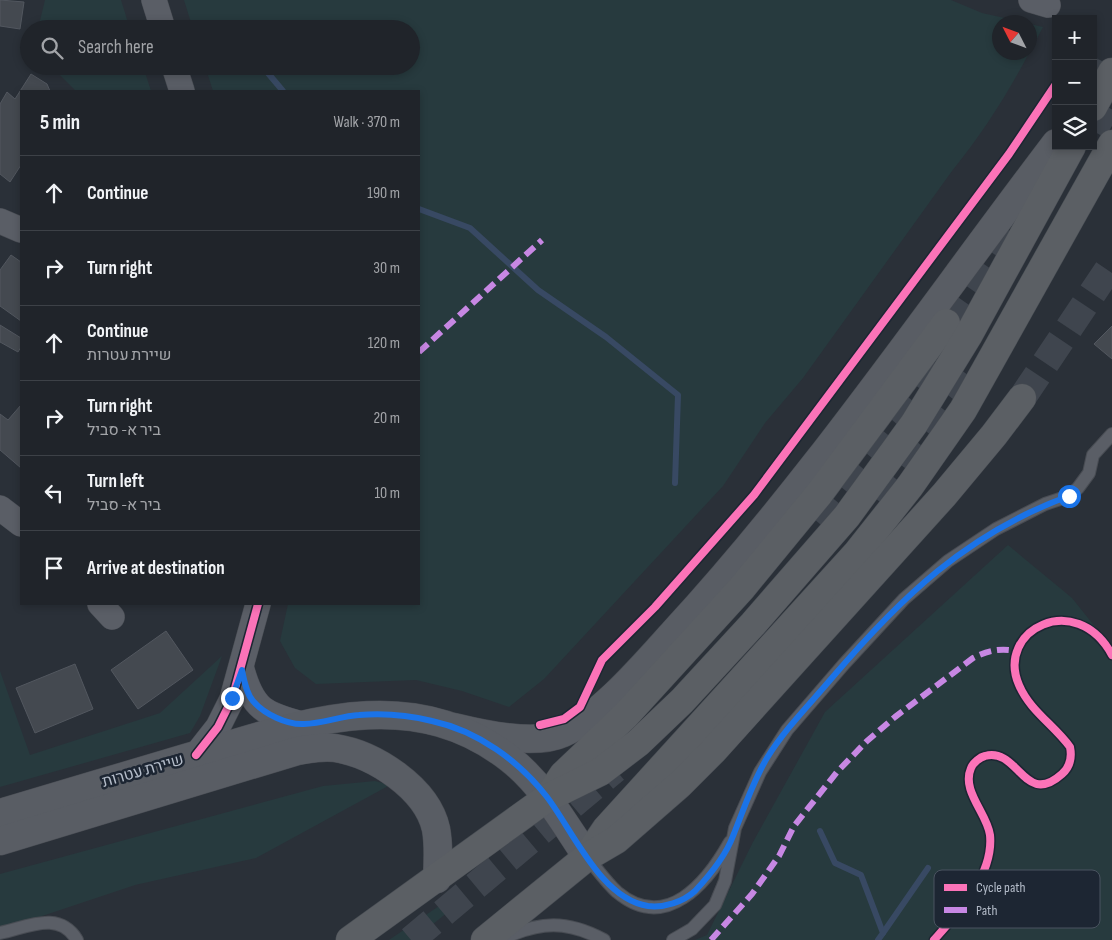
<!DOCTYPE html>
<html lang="en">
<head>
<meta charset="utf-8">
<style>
  :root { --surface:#20242a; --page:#282c32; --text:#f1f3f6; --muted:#a2a4a8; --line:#3d4147 }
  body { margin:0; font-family:"Sofia Sans Condensed",Heebo,sans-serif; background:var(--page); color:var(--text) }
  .controls { position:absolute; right:15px; top:15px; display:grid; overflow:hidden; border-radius:0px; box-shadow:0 2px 8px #0003 }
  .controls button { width:45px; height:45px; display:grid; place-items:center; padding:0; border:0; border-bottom:1px solid var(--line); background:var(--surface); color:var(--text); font:25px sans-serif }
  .compass { position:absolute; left:992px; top:15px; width:45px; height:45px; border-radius:50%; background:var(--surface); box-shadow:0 2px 8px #0003; rotate:312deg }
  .stop { position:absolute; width:15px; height:15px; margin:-11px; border:4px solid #1a73e8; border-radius:50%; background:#fff }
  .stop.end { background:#1a73e8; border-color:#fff; box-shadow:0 1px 5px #0008 }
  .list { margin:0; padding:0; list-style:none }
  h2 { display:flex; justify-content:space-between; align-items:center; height:65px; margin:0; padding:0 20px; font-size:21px }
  h2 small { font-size:16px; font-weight:400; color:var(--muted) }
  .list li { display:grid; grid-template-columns:32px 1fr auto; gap:15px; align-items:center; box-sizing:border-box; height:75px; padding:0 20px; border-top:1px solid var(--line) }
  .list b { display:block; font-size:19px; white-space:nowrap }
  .list p { margin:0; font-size:16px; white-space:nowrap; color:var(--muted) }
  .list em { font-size:16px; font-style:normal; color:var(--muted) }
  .icon { flex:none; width:28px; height:28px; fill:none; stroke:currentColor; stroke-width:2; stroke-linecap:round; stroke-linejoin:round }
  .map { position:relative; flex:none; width:1112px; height:940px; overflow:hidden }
  .search { position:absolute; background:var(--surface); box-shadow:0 2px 8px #0003; left:20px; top:20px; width:400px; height:55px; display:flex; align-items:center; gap:12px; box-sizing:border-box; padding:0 18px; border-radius:28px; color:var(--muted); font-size:19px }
  .panel { position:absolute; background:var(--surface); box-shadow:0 2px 8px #0003; left:20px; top:90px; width:400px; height:515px; border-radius:0px }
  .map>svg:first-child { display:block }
</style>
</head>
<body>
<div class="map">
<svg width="1112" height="940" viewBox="0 0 1112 940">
  <rect width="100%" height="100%" fill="#2a3038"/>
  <g fill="#273a3e">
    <polygon points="45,0 121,0 130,29 38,29"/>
    <path d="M184 0H951L982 13 1022 22H1000V52L1029 53C1007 95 982 134 952 171L803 378 765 423 723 486 544 679 509 707 462 691 416 680 316 684 295 668 280 641 288 604H419V91H213L205 66H411V29H193Z"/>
    <polygon points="1030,24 1043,27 1030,52"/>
    <polygon points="51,66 143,66 151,91 76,91"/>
    <polygon points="1008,545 1072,598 1112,648 1112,940 695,940 707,935 753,842 825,712"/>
    <polygon points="222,656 200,716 190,733 0,787 0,671 30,755 160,713"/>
    <polygon points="375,781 390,785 256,858 135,885 6,928 0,928 0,874 323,786"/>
    <polygon points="442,904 448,912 413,940 389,940"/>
  </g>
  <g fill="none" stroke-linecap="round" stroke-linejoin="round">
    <g stroke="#384963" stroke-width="6">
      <polyline points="262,66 283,91"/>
      <polyline points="419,209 470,228 538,290 606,337 678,395 675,483"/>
      <polyline points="820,831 835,863 861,875 883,933 878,940"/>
      <polyline points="883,933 928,868"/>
    </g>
  </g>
  <g fill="#444950" stroke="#52575f">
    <polygon points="0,0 24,2 20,29 0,26"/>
    <polygon points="31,74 47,84 50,91 21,91 21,165 10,182 0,174 0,104 7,92 15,99"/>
    <polygon points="11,255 21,262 21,321 0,306 0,270"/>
    <polygon points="0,325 21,338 21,347 18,352 0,342"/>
    <polygon points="1112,326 1112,359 1094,344"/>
    <polygon points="21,405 21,468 0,450 0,414 8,420"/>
    <polygon points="166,631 193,670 138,709 111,670"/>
    <polygon points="75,664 93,709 35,733 16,688"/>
  </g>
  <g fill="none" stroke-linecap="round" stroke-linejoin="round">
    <g stroke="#3f454e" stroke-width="28" stroke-dasharray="28 14" stroke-linecap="butt">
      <polyline points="1093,88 1112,52"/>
      <polyline points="1093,131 1112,97"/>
      <polyline points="946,323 994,254 1036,188"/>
      <polyline points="1022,398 1112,264"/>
      <polyline points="875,498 977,366"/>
      <polyline points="814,519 898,417 939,364"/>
      <polyline points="411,940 615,769"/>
    </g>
    <defs>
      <g id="service">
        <path d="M587 857C597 869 606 882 617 892 666 933 707 883 730 842"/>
        <path d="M0 933C28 927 59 910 77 940"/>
        <path d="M502 939C540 921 567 920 604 940"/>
        <polyline points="673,940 692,929 715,905 725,881 735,828 760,772 787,730 844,664 904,599 948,561 996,529 1045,504 1069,496 1078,488 1089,473 1093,455 1112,434"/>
      </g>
      <g id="minor">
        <polyline points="154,0 163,29"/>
        <polyline points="1031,0 1048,5"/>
        <polyline points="174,66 182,91"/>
        <polyline points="0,221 21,230"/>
        <polyline points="0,508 21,524"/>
        <polyline points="100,604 112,617"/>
        <path d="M242 670C253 709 264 714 302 724"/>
        <polyline points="196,755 218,727 232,699 258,604"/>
      </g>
      <g id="secondary">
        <path d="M454 727C483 734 535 746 563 733 601 716 645 664 674 632 814 480 931 307 1056 143"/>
        <path d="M0 813C63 794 126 776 189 757 298 725 409 680 510 759 543 785 564 823 587 857"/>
        <path d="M0 841 297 751C310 749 322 746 335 748 374 754 427 788 436 829 439 845 438 862 437 879"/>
      </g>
      <g id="trunk">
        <polyline points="1093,107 1112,72"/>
        <polyline points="553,790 563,775 626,715 741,589 819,494 946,323"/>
        <polyline points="587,857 606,829 857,553 910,486 963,410 1112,144"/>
        <polyline points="350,940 547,798 600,772 638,743 682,701 753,624 847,516 914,424 968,336 1072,146"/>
        <polyline points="485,940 587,857 616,840 679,785 713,751 944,495 994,435 1022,398"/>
      </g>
    </defs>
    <use href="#service" stroke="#484c53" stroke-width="14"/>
    <use href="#minor" stroke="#484c53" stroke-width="26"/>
    <use href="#secondary" stroke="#484c53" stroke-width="29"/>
    <use href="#trunk" stroke="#474c53" stroke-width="29"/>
    <use href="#service" stroke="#5a5e66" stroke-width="12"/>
    <use href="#minor" stroke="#5a5e66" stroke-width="25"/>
    <use href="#secondary" stroke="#595d64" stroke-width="28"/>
    <use href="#trunk" stroke="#5b5f64" stroke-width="28"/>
    <g stroke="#c787e3" stroke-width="6" stroke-dasharray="12 6" stroke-linecap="butt">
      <polyline points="419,352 542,240"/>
      <path d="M711 940 752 894 779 856 794 826 837 772 867 741 895 717 973 658C989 650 1000 648 1017 651"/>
    </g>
    <defs>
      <g id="cycleway">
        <polyline points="540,725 564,719 580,707 602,660 655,607 754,495 1009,154 1056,84"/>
        <polyline points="196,755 218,727 232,699 258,604"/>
        <path d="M934 940C958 913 994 875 990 835 987 813 961 791 971 768 973 763 980 757 985 756 1019 747 1024 808 1062 774 1070 767 1072 757 1070 747 1054 725 1030 711 1019 685 995 630 1076 589 1112 655"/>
      </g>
    </defs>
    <use href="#cycleway" stroke="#1d2633" stroke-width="11"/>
    <use href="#cycleway" stroke="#fb73b8" stroke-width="8"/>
  </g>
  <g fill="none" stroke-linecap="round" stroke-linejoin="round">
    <path stroke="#1a73e8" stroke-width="6" d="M232 698 242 670C244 680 246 693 253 701 264 714 287 725 304 724 322 724 341 716 359 715 384 713 408 715 432 721 478 731 519 761 547 797 573 831 601 899 648 906 664 908 683 902 695 891 709 876 726 855 733 836 744 809 752 783 767 758 785 729 809 705 831 679 900 598 967 533 1069 496"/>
  </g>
  <g text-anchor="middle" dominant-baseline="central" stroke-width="5" stroke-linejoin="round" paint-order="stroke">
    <g font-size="16" fill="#b4bcc9" stroke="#1d2633">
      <text transform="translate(143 771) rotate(-16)">שיירת עטרות</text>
    </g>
  </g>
  <rect x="934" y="870" width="166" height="58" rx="8" fill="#1d2633" stroke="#4a5360" stroke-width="1"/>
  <rect x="944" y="884" width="23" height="7" fill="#fb73b8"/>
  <rect x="944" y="907" width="23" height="6" fill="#c787e3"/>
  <g font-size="14" fill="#b4bcc9">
    <text x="976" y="892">Cycle path</text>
    <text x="976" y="915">Path</text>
  </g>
</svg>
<div class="controls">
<button>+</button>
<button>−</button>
<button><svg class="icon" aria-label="layers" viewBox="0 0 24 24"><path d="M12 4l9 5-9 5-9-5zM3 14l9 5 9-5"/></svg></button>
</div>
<svg class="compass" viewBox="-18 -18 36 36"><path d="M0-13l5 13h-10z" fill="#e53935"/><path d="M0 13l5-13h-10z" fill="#a2a4a8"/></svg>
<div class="stop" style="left:1069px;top:496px"></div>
<div class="stop end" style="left:232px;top:698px"></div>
<div class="search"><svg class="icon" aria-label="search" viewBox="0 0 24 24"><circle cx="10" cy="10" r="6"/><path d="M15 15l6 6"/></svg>Search here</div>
<section class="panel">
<h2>5 min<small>Walk · 370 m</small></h2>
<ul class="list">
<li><svg class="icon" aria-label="ahead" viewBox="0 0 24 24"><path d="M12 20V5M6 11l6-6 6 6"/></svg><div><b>Continue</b></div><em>190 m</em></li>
<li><svg class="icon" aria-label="right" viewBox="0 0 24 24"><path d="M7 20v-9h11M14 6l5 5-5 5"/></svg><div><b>Turn right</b></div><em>30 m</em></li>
<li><svg class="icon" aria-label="ahead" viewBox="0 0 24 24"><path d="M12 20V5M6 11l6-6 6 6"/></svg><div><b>Continue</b><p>שיירת עטרות</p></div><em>120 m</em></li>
<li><svg class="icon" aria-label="right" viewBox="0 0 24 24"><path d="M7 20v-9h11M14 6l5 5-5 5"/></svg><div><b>Turn right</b><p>ביר א- סביל</p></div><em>20 m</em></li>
<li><svg class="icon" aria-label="left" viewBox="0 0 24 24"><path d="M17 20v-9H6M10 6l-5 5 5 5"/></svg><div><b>Turn left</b><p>ביר א- סביל</p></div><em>10 m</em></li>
<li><svg class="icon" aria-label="arrive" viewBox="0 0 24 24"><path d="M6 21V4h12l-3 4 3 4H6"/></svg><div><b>Arrive at destination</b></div></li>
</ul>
</section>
</div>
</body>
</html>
